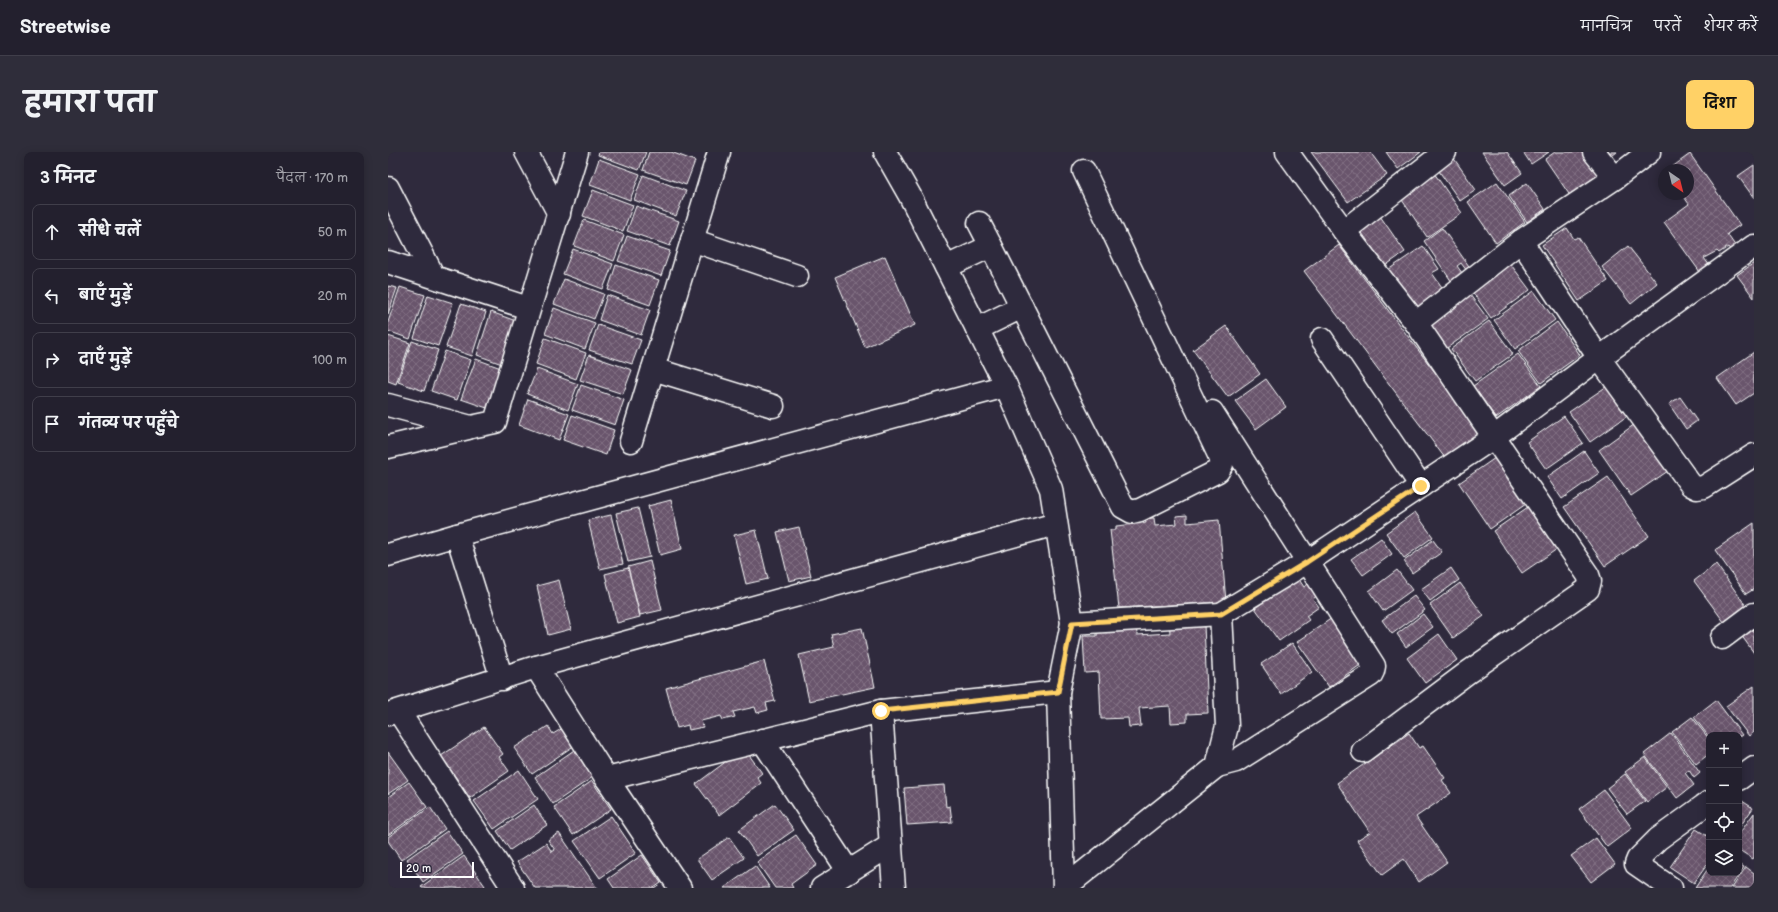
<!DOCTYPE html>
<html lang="hi">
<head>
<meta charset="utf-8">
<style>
  :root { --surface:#23202e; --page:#2f2d3a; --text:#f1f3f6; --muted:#a3a3aa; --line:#403e4a; --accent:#ffd166 }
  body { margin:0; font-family:"Balsamiq Sans","Playpen Sans Deva",sans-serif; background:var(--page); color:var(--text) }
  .controls { position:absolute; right:12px; bottom:12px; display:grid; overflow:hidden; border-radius:8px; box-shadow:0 2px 10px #0003 }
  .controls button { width:36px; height:36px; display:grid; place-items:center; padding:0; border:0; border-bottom:1px solid var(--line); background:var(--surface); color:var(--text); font:20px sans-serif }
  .compass { position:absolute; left:1270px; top:12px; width:36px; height:36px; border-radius:50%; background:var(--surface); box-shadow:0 2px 10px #0003; rotate:145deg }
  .scale { position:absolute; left:12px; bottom:10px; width:74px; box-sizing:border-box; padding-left:4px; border:2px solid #fff; border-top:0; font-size:11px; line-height:14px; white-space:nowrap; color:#fff; -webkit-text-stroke:3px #2f2a3d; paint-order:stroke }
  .stop { position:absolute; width:12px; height:12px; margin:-9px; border:3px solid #ffd166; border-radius:50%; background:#fff }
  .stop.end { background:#ffd166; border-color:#fff; box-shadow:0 1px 4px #0008 }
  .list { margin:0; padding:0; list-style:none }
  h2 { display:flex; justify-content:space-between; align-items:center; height:52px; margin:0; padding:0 16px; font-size:17px }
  h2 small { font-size:13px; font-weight:400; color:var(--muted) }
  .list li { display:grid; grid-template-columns:26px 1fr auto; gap:12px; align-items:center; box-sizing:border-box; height:56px; margin:0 8px 8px; padding:0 8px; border:1px solid var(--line); border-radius:8px }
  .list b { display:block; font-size:15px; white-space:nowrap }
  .list em { font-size:13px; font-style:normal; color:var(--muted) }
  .icon { flex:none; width:22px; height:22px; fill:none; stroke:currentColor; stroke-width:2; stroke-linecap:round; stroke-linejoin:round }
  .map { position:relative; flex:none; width:1366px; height:736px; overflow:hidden; border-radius:8px }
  header { display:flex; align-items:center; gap:24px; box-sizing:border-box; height:56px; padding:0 20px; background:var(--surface); border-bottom:1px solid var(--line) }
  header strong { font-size:19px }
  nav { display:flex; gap:22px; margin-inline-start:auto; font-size:14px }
  .intro { display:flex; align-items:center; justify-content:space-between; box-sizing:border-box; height:96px; padding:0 24px }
  h1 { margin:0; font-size:28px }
  .button { padding:10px 18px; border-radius:8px; background:var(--accent); color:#111; font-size:14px; font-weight:700 }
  main { display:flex; gap:24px; padding:0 24px }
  aside { flex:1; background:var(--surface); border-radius:8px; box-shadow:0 2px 10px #0003 }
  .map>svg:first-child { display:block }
</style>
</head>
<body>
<header>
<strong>Streetwise</strong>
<nav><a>मानचित्र</a><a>परतें</a><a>शेयर करें</a></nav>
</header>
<div class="intro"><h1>हमारा पता</h1><a class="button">दिशा</a></div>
<main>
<aside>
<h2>3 मिनट<small>पैदल · 170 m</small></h2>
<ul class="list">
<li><svg class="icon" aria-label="ahead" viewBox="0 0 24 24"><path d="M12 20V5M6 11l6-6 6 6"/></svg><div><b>सीधे चलें</b></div><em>50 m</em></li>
<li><svg class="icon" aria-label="left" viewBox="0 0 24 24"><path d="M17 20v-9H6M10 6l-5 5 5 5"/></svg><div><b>बाएँ मुड़ें</b></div><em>20 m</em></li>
<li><svg class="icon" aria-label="right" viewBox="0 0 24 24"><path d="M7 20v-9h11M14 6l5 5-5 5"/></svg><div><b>दाएँ मुड़ें</b></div><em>100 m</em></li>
<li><svg class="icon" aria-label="arrive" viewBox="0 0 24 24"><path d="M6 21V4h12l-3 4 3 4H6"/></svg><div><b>गंतव्य पर पहुँचे</b></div></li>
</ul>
</aside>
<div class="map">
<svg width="1366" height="736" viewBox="0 0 1366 736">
  <defs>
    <pattern id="building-cross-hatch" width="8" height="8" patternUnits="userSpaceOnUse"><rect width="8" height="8" fill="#69556c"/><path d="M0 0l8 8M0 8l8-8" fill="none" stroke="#806e82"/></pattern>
  </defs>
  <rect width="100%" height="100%" fill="#2f2a3d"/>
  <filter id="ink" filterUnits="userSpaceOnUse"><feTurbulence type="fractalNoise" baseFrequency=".025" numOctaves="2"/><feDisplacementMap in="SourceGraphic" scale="8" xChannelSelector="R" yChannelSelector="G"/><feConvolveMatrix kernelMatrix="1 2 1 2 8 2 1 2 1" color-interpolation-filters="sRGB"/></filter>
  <g filter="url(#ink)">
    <g fill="url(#building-cross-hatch)" stroke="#fff">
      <polygon points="211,0 258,0 251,18 210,3"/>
      <polygon points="261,0 283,0 307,9 298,33 255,18"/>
      <polygon points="923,0 982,0 999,23 960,50"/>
      <polygon points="998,0 1033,0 1010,17"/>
      <polygon points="1094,0 1119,0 1134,21 1117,33"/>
      <polygon points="1135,0 1161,0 1143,12"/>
      <polygon points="1167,0 1198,0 1215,24 1183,45 1157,7"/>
      <polygon points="1215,0 1229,0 1220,7"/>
      <polygon points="1062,1 1088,38 1072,49 1046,12"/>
      <polygon points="1302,2 1352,73 1339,82 1348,95 1343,99 1340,95 1331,101 1329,99 1316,106 1322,114 1312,120 1276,70 1301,52 1294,42 1300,42 1300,18 1280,18"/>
      <polygon points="211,7 252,22 242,48 202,33"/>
      <polygon points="1366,13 1366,46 1350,24"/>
      <polygon points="1046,21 1074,61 1039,85 1012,45"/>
      <polygon points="255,23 298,39 288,64 246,48"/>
      <polygon points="1109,30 1137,70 1108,91 1080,50"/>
      <polygon points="1139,31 1157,57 1139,70 1121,44"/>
      <polygon points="205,38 245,53 235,79 195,64"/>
      <polygon points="248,54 291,69 282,94 239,79"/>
      <polygon points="992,64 1017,100 997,114 972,78"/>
      <polygon points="196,68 236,83 226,109 186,94"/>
      <polygon points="1054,76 1083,117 1079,119 1073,111 1069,114 1077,125 1066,133 1036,89"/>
      <polygon points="1179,76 1186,87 1190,85 1220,129 1191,149 1154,93"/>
      <polygon points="239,84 282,99 273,124 230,109"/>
      <polygon points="951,93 1092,280 1057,306 916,119"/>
      <polygon points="1035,94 1051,117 1044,121 1056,138 1024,160 997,120"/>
      <polygon points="1240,94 1269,131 1243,152 1214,115"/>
      <polygon points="185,97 225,112 215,137 175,122"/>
      <polygon points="497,104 527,173 477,195 447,125"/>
      <polygon points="1121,110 1142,138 1103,166 1083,138"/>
      <polygon points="1366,111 1366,146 1349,123"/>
      <polygon points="228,113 271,128 262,153 220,138"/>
      <polygon points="176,127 216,142 206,167 166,152"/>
      <polygon points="0,134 9,136 0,162"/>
      <polygon points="12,135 37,143 22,187 0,179 0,170"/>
      <polygon points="1079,139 1100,167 1059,196 1039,168"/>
      <polygon points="1146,139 1167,168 1127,197 1106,168"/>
      <polygon points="40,143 65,151 50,194 26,186"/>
      <polygon points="219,143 262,158 253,183 211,168"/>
      <polygon points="73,152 98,160 84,204 58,195"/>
      <polygon points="166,156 207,171 197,197 157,182"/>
      <polygon points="103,160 128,169 114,212 89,203"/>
      <polygon points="1101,169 1125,202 1087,229 1063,197"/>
      <polygon points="1169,170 1192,203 1153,231 1130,199"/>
      <polygon points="210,173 253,188 244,212 201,198"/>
      <polygon points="838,174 872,222 840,245 805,198"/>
      <polygon points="0,184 22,191 8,232 0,229"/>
      <polygon points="157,186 198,201 188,227 148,212"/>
      <polygon points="24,189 50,198 36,239 10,230"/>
      <polygon points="57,199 83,208 69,248 43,239"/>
      <polygon points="1366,200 1366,241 1348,253 1329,226"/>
      <polygon points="1130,202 1153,234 1108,266 1085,234"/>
      <polygon points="201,203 244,218 235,242 192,228"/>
      <polygon points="88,207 113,216 99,256 73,247"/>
      <polygon points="149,217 190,232 180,258 139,242"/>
      <polygon points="878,227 898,255 868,277 847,249"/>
      <polygon points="1225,230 1245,260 1202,290 1181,260"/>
      <polygon points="193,233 236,248 227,273 184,258"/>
      <polygon points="1292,245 1309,269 1298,277 1281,252"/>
      <polygon points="140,247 181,262 171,288 131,273"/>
      <polygon points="184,263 226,278 218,303 175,288"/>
      <polygon points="1176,264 1195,291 1158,317 1139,290"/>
      <polygon points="1247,272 1280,319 1243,344 1211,298"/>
      <polygon points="1196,299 1211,321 1174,347 1159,325"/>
      <polygon points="1107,306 1120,325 1122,323 1138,352 1102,377 1071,331"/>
      <polygon points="1220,325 1261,384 1217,414 1176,355"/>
      <polygon points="283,348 294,397 272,403 260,354"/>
      <polygon points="1140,355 1146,364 1149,362 1163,382 1160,384 1169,397 1134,421 1105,379"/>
      <polygon points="250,356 262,405 240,410 228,361"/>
      <polygon points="1027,360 1045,385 1016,406 998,381"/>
      <polygon points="223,363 235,412 212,417 200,368"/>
      <polygon points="799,363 799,371 831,368 838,450 731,456 722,378 728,378 728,374 758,371 757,366 766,366 767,374 789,372 788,364"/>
      <polygon points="1366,371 1366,437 1358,442 1327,398"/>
      <polygon points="411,375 423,424 401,429 389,380"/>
      <polygon points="368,378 380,427 358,432 346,383"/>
      <polygon points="993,386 1004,402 975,423 963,407"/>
      <polygon points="1045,388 1054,400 1024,421 1016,409"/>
      <polygon points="262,409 274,458 252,463 240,415"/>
      <polygon points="1328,412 1361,458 1339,474 1306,429"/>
      <polygon points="240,416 252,465 229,471 217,422"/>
      <polygon points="1063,416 1071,428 1042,449 1033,437"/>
      <polygon points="1009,418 1024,438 995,459 981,439"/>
      <polygon points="910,426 916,435 923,430 931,442 925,447 931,455 918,464 921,468 891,489 867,456"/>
      <polygon points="171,428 183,477 160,483 149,434"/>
      <polygon points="1072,431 1096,464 1065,486 1042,453"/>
      <polygon points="1026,444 1037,458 1004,482 994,468"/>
      <polygon points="1035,462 1045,475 1018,495 1009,482"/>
      <polygon points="944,466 975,511 941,535 909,490"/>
      <polygon points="781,467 816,473 820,561 799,562 799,570 783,571 782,554 751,556 753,574 741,575 740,566 713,567 711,520 697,521 695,484 709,484 709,478 748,470 749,483 782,481"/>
      <polygon points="1366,473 1366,501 1353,483"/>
      <polygon points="474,476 487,535 421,549 411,503 446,495 443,482"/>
      <polygon points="1051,482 1069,508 1037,531 1019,506"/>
      <polygon points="904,491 924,520 893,542 873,512"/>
      <polygon points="376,509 387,549 378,551 380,558 369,561 367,555 345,560 347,565 335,568 333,564 313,569 315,575 301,578 300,573 289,576 278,536"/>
      <polygon points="1366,534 1366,580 1361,584 1338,554"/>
      <polygon points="1328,548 1354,583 1351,585 1351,583 1321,583 1321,585 1306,565"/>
      <polygon points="1304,565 1321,587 1321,602 1308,612 1284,580"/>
      <polygon points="160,574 165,582 175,576 187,593 144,622 126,596"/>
      <polygon points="96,575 115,602 111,605 121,619 82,646 53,604"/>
      <polygon points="1021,581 1031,596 1035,594 1057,626 1054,628 1063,641 1028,665 1059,710 1031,730 1016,707 994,723 969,688 982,680 949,631"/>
      <polygon points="1283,581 1312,621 1306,626 1301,618 1297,621 1306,633 1289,646 1256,602"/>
      <polygon points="189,596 208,623 165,652 147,625"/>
      <polygon points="356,596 374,621 369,625 373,631 331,663 308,632"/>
      <polygon points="0,600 20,628 0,642"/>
      <polygon points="1257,605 1279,635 1259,650 1237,620"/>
      <polygon points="131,618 150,647 106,677 86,649"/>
      <polygon points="1237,622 1257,649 1239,662 1219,636"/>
      <polygon points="204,629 223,657 185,683 166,655"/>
      <polygon points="21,630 39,655 0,683 0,645"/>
      <polygon points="556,633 558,655 562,654 564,670 519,673 516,636"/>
      <polygon points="1216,638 1244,676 1219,695 1191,657"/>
      <polygon points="1351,647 1365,656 1351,676"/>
      <polygon points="387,652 406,678 369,704 351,678"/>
      <polygon points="146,653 159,673 122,698 109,679"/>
      <polygon points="42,655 57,677 13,708 0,689 0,685"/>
      <polygon points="1366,661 1366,705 1365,707 1351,698 1351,682"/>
      <polygon points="223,664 248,701 212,726 186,689"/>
      <polygon points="1308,677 1321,685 1321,710 1306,731 1282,715"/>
      <polygon points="59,679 75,702 35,730 19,707"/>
      <polygon points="171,681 209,736 147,736 129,710 158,691 164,700 167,698 160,688"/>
      <polygon points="408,683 429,713 403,732 405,736 387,736 369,710"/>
      <polygon points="341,685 356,706 324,728 309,707"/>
      <polygon points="1208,686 1227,712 1203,730 1183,704"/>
      <polygon points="254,703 273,731 266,736 226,736 220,727"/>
      <polygon points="76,704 97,734 95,736 34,736 33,735"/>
      <polygon points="1351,712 1356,715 1342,736 1307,736 1321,715 1321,721 1351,721"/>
      <polygon points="367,714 382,736 336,736"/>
      <polygon points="1358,715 1366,721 1366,736 1344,736"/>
    </g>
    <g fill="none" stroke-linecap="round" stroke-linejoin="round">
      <defs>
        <g id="minor">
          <polyline points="138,0 171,62"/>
          <polyline points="497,0 522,44 618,234 663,337 684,471 670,540 676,736"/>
          <polyline points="899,0 956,79 1028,171 1200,423 1202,429 1200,437 1079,521 975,599"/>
          <polyline points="1206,0 1227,26"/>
          <polyline points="0,36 45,123"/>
          <polyline points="591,71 603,94"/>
          <polyline points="956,79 1057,0"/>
          <polyline points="304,88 409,124"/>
          <polyline points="1133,89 1211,206 1303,333 1309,336 1316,335 1366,303"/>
          <polyline points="0,110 140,156"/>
          <polyline points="558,115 603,94 735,355 744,360 752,358 830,319 834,312 832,305 696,19"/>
          <polyline points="1028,171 1133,89 1227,26 1261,0"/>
          <polyline points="589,177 634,155"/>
          <polyline points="934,187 1033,334"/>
          <polyline points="265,217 385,254"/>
          <polyline points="0,253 83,275 107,270 189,0"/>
          <polyline points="824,260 986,514 985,519 983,523 848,609 829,614"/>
          <polyline points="243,289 331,0"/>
          <polyline points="0,295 80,276"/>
          <polyline points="69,383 114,527"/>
          <polyline points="0,403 69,383 618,234"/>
          <polyline points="684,471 833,462"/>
          <polyline points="1334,486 1366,462"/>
          <polyline points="148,515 219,627 292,736"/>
          <polyline points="493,559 506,736"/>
          <polyline points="11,560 125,736"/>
          <polyline points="0,562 148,515 668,372"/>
          <polyline points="374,588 461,720"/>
          <polyline points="219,627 493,559 670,540"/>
          <polyline points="1351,627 1366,616"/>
          <polyline points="434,736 503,693"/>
          <polyline points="676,736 829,614 839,574 833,462 919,410 1106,285 1211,206 1366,94"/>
          <polyline points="1283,736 1248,712 1250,707 1270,687 1321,650"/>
        </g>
      </defs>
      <use href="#minor" stroke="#fff" stroke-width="25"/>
      <use href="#minor" stroke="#2f2a3d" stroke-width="22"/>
    </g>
  </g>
  <g fill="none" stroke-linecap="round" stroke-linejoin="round" filter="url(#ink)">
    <polyline stroke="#ffd166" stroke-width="5" points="493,559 670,540 684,471 833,462 919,410 1033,334"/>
  </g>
</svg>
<div class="controls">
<button>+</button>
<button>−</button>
<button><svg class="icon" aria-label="locate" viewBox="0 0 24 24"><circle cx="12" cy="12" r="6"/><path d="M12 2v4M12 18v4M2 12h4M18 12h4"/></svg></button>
<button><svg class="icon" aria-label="layers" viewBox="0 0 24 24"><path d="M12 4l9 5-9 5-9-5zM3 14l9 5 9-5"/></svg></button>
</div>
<svg class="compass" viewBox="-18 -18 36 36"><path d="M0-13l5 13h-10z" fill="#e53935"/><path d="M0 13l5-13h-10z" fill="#a3a3aa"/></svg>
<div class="scale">20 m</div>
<div class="stop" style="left:493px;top:559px"></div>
<div class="stop end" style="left:1033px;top:334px"></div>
</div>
</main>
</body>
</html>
